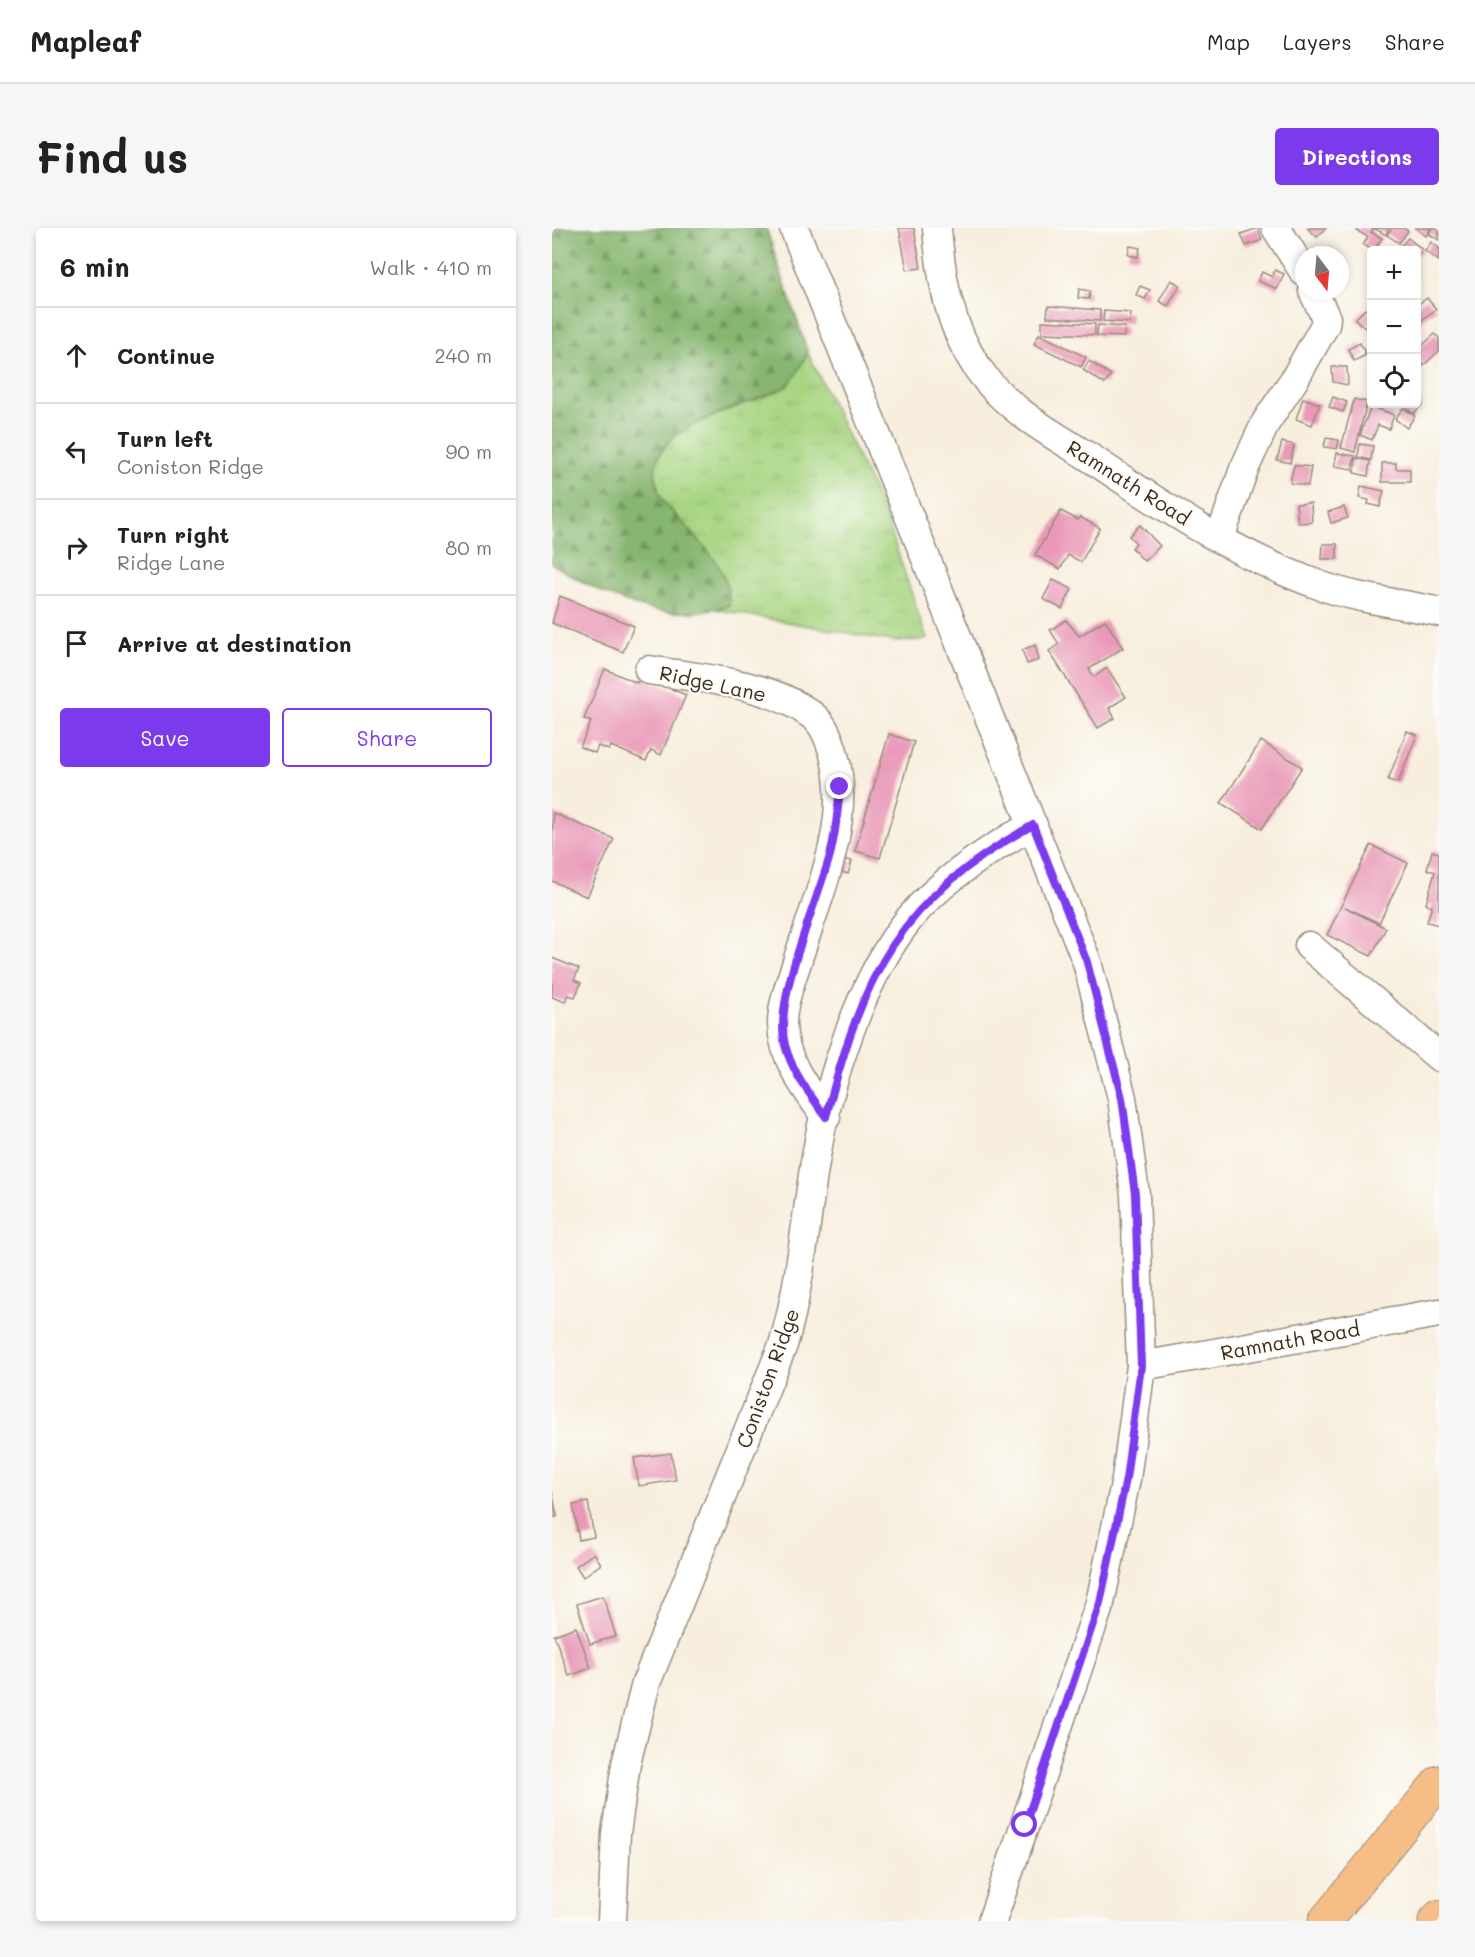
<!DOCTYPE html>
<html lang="en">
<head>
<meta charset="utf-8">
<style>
  :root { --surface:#fff; --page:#f6f6f6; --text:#222; --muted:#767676; --line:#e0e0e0; --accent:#7c3aed }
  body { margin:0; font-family:Mali,sans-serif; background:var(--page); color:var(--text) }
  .controls { position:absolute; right:18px; top:18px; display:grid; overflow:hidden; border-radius:6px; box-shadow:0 3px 9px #0003 }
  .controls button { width:54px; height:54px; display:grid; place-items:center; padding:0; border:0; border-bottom:2px solid var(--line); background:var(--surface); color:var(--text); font:30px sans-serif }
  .compass { position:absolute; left:743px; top:18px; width:54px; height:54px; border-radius:50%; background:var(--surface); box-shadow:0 3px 9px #0003; rotate:164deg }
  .stop { position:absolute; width:18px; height:18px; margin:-14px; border:4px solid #7c3aed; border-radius:50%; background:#fff }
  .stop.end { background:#7c3aed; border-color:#fff; box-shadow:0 2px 6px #0008 }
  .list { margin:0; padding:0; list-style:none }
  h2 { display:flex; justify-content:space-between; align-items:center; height:78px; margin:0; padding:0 24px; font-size:26px }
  h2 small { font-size:20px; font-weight:400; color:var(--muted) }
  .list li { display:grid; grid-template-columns:39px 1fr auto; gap:18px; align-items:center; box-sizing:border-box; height:96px; padding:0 24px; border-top:2px solid var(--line) }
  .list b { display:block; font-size:22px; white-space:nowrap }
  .list p { margin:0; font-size:20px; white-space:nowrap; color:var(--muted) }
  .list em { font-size:20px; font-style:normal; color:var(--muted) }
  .actions { display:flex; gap:12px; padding:18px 24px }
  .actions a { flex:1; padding:14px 0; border:2px solid var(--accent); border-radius:6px; text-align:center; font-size:21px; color:var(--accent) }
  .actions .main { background:var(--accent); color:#fff }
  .icon { flex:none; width:33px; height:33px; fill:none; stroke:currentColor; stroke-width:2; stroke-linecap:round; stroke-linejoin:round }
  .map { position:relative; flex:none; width:887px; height:1693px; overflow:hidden; border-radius:6px }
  header { display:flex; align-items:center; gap:36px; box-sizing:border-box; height:84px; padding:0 30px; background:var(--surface); border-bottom:2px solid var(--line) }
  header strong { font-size:28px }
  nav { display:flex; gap:33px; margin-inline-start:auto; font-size:21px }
  .intro { display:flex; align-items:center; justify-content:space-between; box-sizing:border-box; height:144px; padding:0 36px }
  h1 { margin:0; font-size:42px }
  .button { padding:15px 27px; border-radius:6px; background:var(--accent); color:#fff; font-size:21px; font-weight:700 }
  main { display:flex; gap:36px; padding:0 36px }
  aside { flex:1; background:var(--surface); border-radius:6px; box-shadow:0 3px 9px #0003 }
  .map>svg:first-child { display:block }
</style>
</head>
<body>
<header>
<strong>Mapleaf</strong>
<nav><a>Map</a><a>Layers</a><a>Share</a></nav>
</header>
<div class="intro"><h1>Find us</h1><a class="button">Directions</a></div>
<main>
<aside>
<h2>6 min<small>Walk · 410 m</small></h2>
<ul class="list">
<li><svg class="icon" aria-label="ahead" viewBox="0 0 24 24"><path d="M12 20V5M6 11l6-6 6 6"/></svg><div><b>Continue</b></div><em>240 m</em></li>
<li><svg class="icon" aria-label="left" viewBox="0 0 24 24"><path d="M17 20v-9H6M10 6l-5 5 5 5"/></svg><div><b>Turn left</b><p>Coniston Ridge</p></div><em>90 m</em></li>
<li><svg class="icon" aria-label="right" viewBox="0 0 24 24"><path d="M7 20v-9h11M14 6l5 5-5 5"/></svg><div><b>Turn right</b><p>Ridge Lane</p></div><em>80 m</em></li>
<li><svg class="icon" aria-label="arrive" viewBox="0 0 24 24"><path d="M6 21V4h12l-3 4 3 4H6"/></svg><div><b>Arrive at destination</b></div></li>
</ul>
<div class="actions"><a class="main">Save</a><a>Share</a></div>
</aside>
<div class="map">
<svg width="887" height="1693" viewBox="0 0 887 1693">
  <defs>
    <pattern id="grass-tufts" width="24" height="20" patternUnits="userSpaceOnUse" patternTransform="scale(1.5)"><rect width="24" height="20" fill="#a8d582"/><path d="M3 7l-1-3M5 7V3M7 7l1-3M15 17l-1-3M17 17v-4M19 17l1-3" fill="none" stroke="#92b770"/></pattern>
    <pattern id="forest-firs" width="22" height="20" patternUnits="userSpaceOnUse" patternTransform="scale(1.5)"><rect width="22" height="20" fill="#86b670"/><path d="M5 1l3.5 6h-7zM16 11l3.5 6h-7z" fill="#6f945b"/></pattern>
  </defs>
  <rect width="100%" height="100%" fill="#fdfcf7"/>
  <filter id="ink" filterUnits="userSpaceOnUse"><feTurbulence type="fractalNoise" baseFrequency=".0167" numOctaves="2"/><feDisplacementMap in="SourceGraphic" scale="12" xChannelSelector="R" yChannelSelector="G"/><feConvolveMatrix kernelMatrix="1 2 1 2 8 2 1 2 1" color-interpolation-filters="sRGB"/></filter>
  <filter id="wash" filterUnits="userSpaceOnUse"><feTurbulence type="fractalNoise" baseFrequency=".008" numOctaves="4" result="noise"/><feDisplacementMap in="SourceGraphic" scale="24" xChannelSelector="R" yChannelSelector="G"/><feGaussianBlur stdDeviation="1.35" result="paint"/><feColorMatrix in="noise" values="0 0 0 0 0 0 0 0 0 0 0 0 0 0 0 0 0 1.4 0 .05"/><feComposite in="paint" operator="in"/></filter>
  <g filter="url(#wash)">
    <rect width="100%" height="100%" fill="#f7eedd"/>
    <polygon fill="url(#grass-tufts)" stroke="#728050" stroke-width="1.5" points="256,125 332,284 375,411 346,414 163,381 177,377 147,312 107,269 101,236 116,213 140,197 235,158"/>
    <path fill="url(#forest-firs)" stroke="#607047" stroke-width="1.5" d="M0 0H214L256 125C250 134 243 153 233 159 198 180 95 194 104 250 106 263 107 269 116 279 139 305 181 339 177 377 110 399 56 370 0 336Z"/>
    <g id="blocks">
      <g fill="#e998b7">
        <polygon points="347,0 362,0 369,40 355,42"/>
        <polygon points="706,0 710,12 694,18 689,6"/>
        <polygon points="755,0 774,0 765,9"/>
        <polygon points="806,0 837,0 834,7 822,0 819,4 830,10 822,22 811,17 816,9 805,3"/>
        <polygon points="840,0 851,0 856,3 847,15 835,7"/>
        <polygon points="863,0 879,0 874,8"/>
        <polygon points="880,0 887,0 887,12 877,6"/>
        <polygon points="856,10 871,22 864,29 864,22 845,22"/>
        <polygon points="879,14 887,20 887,33 873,23"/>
        <polygon points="578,18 588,20 586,29 576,27"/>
        <polygon points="723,42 732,46 725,61 706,53 710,44 720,49"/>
        <polygon points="619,52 628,57 616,78 607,73"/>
        <polygon points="588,58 598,62 593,71 584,67"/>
        <polygon points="527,61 538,63 537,71 526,70"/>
        <polygon points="875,70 884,81 866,95 864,78"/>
        <polygon points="496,78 548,82 548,93 495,89"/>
        <polygon points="813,81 820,88 820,93 813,100 803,91"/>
        <polygon points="552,83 579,85 578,95 551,93"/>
        <polygon points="490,93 543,96 543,107 490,105"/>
        <polygon points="546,97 573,99 572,109 545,108"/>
        <polygon points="487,106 534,129 529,139 482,116"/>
        <polygon points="883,106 887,110 887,123 872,137 864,129 864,123"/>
        <polygon points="808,115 814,127 802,133 796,121"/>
        <polygon points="537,133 559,147 553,156 531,142"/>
        <polygon points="780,139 795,139 796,157 781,154"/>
        <polygon points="781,169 795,174 791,184 777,179"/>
        <polygon points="751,170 768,176 760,197 744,191"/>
        <polygon points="864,170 871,176 861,186 851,176 864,176"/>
        <polygon points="802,171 815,174 803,224 789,220"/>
        <polygon points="819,178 842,187 837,201 826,197 820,212 808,207"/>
        <polygon points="851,180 863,188 855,200 843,191"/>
        <polygon points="774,210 787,212 785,221 772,219"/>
        <polygon points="730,214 742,217 738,235 725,232"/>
        <polygon points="808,216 821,218 819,232 806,229"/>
        <polygon points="785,225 803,228 800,241 782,238"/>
        <polygon points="804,230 818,233 816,248 802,245"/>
        <polygon points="830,235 844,235 844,241 858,241 858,254 830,254"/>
        <polygon points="742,237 759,239 756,258 738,255"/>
        <polygon points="809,258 832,263 828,279 816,276 817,272 807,270"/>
        <polygon points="759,275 760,294 746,295 744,276"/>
        <polygon points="792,279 796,290 779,295 776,284"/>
        <polygon points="509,283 526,292 528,289 548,300 529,334 516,327 508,341 483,327"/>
        <polygon points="588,297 608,318 592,333 580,320 584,315 577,308"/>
        <polygon points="771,316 785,316 785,331 770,331"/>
        <polygon points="501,352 520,361 510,381 491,371"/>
        <polygon points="8,368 82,398 71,424 0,395"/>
        <polygon points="514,392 527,408 553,392 571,420 537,441 542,449 555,440 574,469 557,480 563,490 546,500 497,423 507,416 498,402"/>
        <polygon points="483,417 487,432 475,436 470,422"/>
        <polygon points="53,441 85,455 88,448 134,467 109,527 99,522 94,533 59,518 57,522 46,518 43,525 28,519 39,494 32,491"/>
        <polygon points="855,503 865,507 846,555 836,552"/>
        <polygon points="337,506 362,514 328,630 303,623"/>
        <polygon points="709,513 750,539 710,601 669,575"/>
        <polygon points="1,585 62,611 35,669 0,653"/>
        <polygon points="819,617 856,635 827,695 793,679 834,700 819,728 775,707"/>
        <polygon points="880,623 887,625 887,697 875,694 880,678 874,676 883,644 875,641"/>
        <polygon points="287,630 300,633 296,646 284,642"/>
        <polygon points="0,730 27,741 22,752 29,755 23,769 16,767 13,774 0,769"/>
        <polygon points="119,1225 124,1252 87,1258 82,1230"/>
        <polygon points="0,1263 5,1289 0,1289"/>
        <polygon points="36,1274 42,1309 27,1312 21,1277"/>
        <polygon points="42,1325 49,1336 31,1349 24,1338"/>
        <polygon points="51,1368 64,1408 38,1416 25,1376"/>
        <polygon points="24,1399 39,1440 17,1448 2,1407"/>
      </g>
    </g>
  </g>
  <g filter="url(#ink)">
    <use href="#blocks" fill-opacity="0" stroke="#998c7e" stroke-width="1.5"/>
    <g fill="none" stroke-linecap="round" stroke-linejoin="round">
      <defs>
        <g id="minor">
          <polyline points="242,0 535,734 570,870 583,966 589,1138 574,1251 548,1375 440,1693"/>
          <path d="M385 0C389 51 397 99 427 142 454 181 497 204 537 229 609 277 685 328 767 357 805 371 848 375 887 384"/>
          <polyline points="724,0 752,44"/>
          <polyline points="668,310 692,241 714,194 742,152 773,97 774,90 761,63"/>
          <path d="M97 442C150 451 217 454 261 488 272 496 277 511 281 523 302 592 265 669 245 734 239 753 230 776 230 796 231 832 254 861 274 889"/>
          <polyline points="757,718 887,829"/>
          <polyline points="589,1138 887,1085"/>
          <path d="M60 1693 64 1605 74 1536 94 1455 231 1117C249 1057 253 995 263 934 275 858 309 750 358 690 390 651 437 621 481 597"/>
        </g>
        <g id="major">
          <polyline points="773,1693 887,1554"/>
          <polyline points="883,1693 887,1689"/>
        </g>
      </defs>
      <use href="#minor" stroke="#998c7e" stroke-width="31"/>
      <use href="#major" stroke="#998c7e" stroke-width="35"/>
      <use href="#minor" stroke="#fff" stroke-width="28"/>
      <use href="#major" stroke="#f6be86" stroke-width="33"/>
    </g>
  </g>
  <g fill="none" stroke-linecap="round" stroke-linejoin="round" filter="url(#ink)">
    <path stroke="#7c3aed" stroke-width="8" d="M288 559C286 582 284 605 278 627 265 676 221 771 233 817 240 844 258 866 274 889 312 744 346 672 481 597L535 734 570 870 583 966 589 1138 574 1251 548 1375 473 1597"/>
  </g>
  <g text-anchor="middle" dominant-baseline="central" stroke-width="5" stroke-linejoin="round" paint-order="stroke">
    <g font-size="20" fill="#3b2a1e" stroke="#fdfcf7">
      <text transform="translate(577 254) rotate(32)">Ramnath Road</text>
      <text transform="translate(161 455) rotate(12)">Ridge Lane</text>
      <text transform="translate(738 1112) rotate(-10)">Ramnath Road</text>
      <text transform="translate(215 1150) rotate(-70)">Coniston Ridge</text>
    </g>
  </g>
</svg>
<div class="controls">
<button>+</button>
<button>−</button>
<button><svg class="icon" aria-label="locate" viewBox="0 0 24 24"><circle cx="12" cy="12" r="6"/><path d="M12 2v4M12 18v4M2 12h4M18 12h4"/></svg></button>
</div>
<svg class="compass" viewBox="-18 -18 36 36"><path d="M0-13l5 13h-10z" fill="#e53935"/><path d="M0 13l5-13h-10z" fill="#767676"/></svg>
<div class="stop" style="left:473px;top:1597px"></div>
<div class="stop end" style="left:288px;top:559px"></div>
</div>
</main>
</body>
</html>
